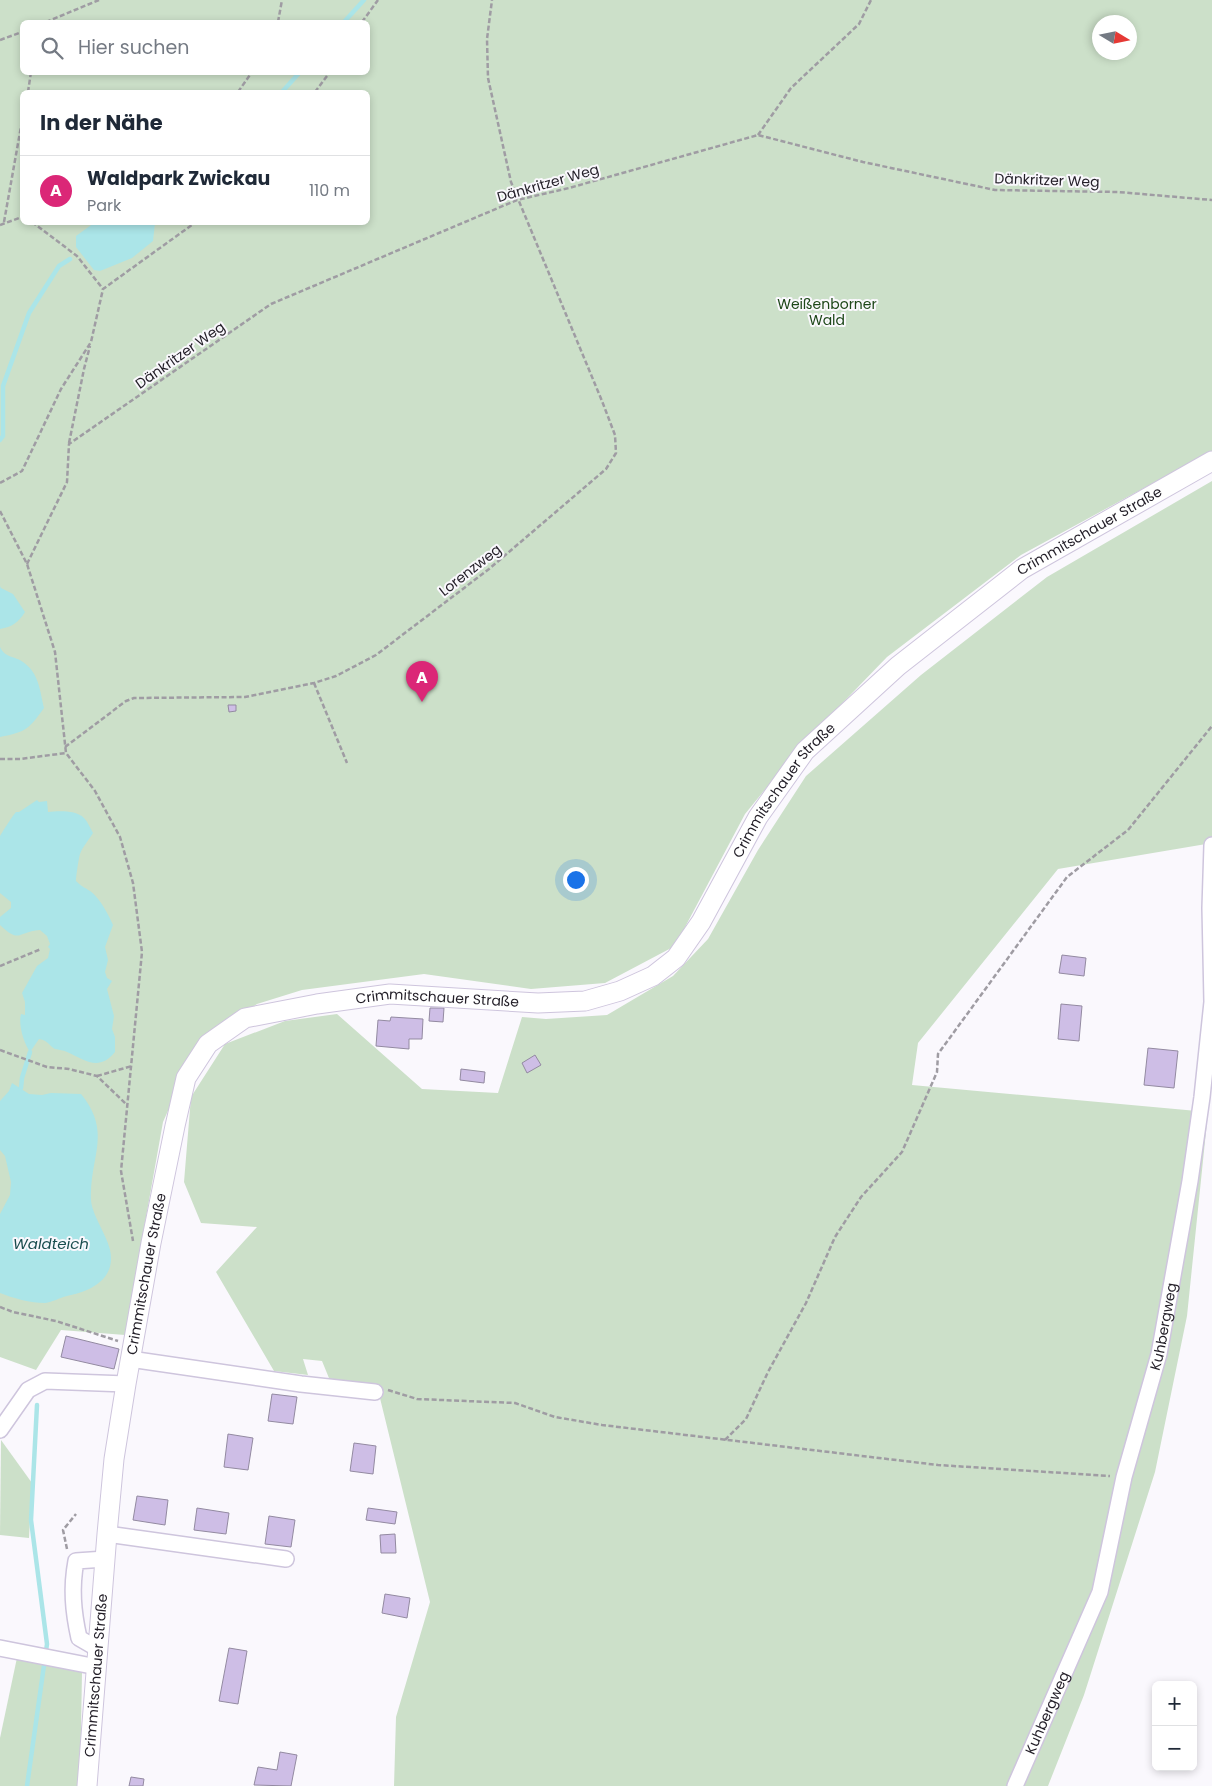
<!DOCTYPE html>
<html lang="de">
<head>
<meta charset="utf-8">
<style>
  :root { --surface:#fff; --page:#f2f2f3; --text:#1f2937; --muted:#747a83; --line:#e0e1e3; --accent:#db2777 }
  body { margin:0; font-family:Poppins,sans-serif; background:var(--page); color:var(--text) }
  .controls { position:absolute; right:15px; bottom:15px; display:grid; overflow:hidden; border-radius:8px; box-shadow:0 2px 8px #0003 }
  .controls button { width:45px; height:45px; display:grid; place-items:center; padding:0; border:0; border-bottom:1px solid var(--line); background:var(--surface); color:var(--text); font:25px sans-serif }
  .compass { position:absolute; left:1092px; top:15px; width:45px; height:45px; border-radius:50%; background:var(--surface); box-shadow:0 2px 8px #0003; rotate:100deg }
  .you { position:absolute; left:575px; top:879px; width:18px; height:18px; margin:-12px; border:4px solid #fff; border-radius:50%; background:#1a73e8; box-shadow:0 0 0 8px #1a73e833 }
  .badge { display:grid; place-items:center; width:32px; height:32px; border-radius:50%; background:var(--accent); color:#fff; font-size:16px; font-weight:700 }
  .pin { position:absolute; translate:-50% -41px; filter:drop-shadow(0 1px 2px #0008) }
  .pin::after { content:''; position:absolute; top:26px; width:18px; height:15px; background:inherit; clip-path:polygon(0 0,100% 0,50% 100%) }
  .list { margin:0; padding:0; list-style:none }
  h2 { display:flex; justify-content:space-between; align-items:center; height:65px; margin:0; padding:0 20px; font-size:21px }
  h2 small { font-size:16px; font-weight:400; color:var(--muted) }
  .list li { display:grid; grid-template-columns:32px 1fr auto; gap:15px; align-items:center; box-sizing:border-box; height:70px; padding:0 20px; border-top:1px solid var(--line) }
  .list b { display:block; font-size:19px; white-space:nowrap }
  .list p { margin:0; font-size:16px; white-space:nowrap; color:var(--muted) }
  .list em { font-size:16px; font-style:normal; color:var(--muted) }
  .icon { flex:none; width:28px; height:28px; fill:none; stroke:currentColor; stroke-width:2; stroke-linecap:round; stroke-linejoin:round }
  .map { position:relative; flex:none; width:1212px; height:1786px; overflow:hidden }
  .search { position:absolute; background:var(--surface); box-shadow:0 2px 8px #0003; left:20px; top:20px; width:350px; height:55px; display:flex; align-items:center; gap:12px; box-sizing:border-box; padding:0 18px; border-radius:8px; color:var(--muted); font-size:19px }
  .panel { position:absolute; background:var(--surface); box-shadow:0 2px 8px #0003; left:20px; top:90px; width:350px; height:135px; border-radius:8px }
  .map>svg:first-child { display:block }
</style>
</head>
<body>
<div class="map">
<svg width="1212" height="1786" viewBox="0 0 1212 1786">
  <rect width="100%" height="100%" fill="#faf8fd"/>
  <g fill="#cce0c9" fill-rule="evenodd">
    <path d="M0 0H1212V451L1021 555 887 657 800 747 745 814 675 946 605 983 531 989 424 974 302 990 257 1004 198 1043 163 1122 125 1335 61 1330 36 1370 0 1357ZM22 22H368V72H22ZM1100 22H1130V52H1100ZM22 92H368V222H22Z"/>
    <polygon points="1212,481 1212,843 1058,869 918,1043 912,1085 1208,1112 1187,1316 1155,1472 1084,1695 1048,1786 394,1786 396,1717 430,1602 378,1390 331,1383 322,1361 303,1359 308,1375 274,1371 216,1272 257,1227 201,1223 184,1182 191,1097 225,1044 285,1021 337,1014 422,1089 498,1093 522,1017 546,1019 607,1015 673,976 708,939 758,850 806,776 921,675 1047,577"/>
    <polygon points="1,1440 32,1483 29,1538 0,1535"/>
    <polygon points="18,1653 82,1672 80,1786 0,1786 0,1738"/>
  </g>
  <g fill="#abe5e8">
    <polygon points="94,223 155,223 153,241 132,258 100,271 94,270 76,247 76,236"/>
    <path d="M0 586 1 588 13 594 25 612C19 622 12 627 0 629Z"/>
    <path d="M0 647C5 658 15 656 23 662 39 673 40 691 44 708 29 729 26 732 0 737Z"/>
    <path d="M37 800 39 802 47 801 48 812C59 811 76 810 84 818 88 822 90 828 93 833 89 840 83 846 80 854 79 857 76 876 76 881 82 887 84 887 90 891 99 897 109 915 113 925L105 947 108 960 105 972 107 978 112 981 107 989 114 1016 112 1029 115 1037V1052C99 1072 85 1060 67 1052 63 1050 59 1050 55 1049 48 1045 49 1041 39 1039L30 1052C24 1043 18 1025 21 1014L25 1015V1002L22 993 37 966 48 958 50 949 48 947 50 944 47 936 40 930C17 932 20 944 0 925V917L11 908V902L0 893V836C3 831 13 815 16 812H19Z"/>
    <path d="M12 1083 29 1094 42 1095 51 1093 81 1094C113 1133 89 1157 91 1200 92 1217 111 1240 111 1257 112 1282 87 1292 67 1296 59 1298 53 1302 45 1303 31 1303 12 1298 0 1293V1214L10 1195 11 1182 5 1156 0 1150V1101L9 1091Z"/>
  </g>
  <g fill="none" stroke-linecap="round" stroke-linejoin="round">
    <g stroke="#abe5e8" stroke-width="4.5">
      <polyline points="344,22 364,0"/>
      <polyline points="282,92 300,72"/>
      <polyline points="0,440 3,436 3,386 29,313 59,266 70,259"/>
      <polyline points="21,1088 22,1078 30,1052"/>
      <polyline points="27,1786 47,1644 31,1520 37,1405"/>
    </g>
  </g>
  <g fill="#cebee6" stroke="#938aa1">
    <polygon points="228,705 236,705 236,711 229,712"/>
    <polygon points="1062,955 1086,958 1084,976 1059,973"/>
    <polygon points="1061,1004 1082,1006 1079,1041 1058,1039"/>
    <polygon points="430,1008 444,1008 443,1022 429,1021"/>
    <polygon points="391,1017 423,1019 422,1039 409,1039 409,1049 376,1046 378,1020 390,1021"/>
    <polygon points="1148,1048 1178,1051 1174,1088 1144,1085"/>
    <polygon points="535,1055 541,1065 527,1073 522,1063"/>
    <polygon points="461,1069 485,1072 484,1083 460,1080"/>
    <polygon points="66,1336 119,1349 114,1369 61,1357"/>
    <polygon points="272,1394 297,1397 293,1424 268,1421"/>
    <polygon points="228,1434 253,1438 248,1470 224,1467"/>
    <polygon points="354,1443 376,1446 373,1474 350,1471"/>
    <polygon points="137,1496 168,1500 165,1525 133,1520"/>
    <polygon points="197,1508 229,1513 226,1534 194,1530"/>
    <polygon points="368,1508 397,1512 395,1524 366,1520"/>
    <polygon points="269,1516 295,1520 291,1547 265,1544"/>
    <polygon points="395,1534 396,1553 381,1553 380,1535"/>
    <polygon points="385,1594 410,1598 407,1618 382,1613"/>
    <polygon points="229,1648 247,1651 238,1704 219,1701"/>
    <polygon points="280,1752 297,1755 291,1786 254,1785 258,1767 277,1770"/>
    <polygon points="131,1777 144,1779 143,1786 129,1786"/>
  </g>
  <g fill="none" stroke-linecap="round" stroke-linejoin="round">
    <defs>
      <g id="minor">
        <polyline points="130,1359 301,1384 375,1392"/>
        <polyline points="0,1430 28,1390 45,1381 126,1384"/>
        <polyline points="107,1534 286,1559"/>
        <polyline points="0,1648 97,1667"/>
        <path d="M98 1649 79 1638C73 1611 71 1588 76 1561L105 1559"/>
        <path id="s1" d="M1015 1786 1100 1592 1124 1477 1159 1354 1190 1181 1202 1097 1212 1002 1210 908 1212 845"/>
      </g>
      <g id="major">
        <path id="s2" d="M87 1786 107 1534 114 1459 126 1384 151 1243 175 1126 186 1078 208 1044 245 1018 317 1004 390 994 538 1003 585 1001 620 991 653 976 676 958 701 922 758 817 805 751 898 666 1022 569 1212 461"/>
      </g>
    </defs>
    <use href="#minor" stroke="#cec5dd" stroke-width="18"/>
    <use href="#major" stroke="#cec5dd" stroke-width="21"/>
    <g stroke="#9f9ca3" stroke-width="2.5" stroke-dasharray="5 2.5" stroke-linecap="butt">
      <polyline points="46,22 99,0"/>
      <polyline points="278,22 282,0"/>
      <polyline points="362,22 378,0"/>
      <polyline points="0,40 22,32"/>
      <polyline points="28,92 31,72"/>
      <polyline points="238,92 252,72"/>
      <polyline points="315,92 330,72"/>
      <polyline points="758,135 791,88 859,24 871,0"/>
      <polyline points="4,222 22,121"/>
      <polyline points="32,222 77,256 103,289"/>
      <polyline points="0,225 22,217"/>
      <polyline points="69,443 84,369 90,346"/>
      <polyline points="0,483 22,471 61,389 91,342 103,289 196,222"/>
      <polyline points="0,511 27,564 55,652 66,753 95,791 120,837 133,883 142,952 121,1171 133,1241"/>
      <polyline points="27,564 67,482 69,444 271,304 517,200 569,188 758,135 863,162 995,190 1118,192 1212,200"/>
      <polyline points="314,683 347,763"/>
      <polyline points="65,747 126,701 134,698 245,697 314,683 336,676 376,655 489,569 606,469 616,453 615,435 602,401 511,182 488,78 487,39 492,0"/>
      <polyline points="0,759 20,759 66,753"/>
      <polyline points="0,966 41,949"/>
      <polyline points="0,1050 47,1067 69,1069 97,1076 127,1105"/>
      <polyline points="97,1076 132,1066"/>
      <polyline points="0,1307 13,1312 56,1321 118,1341"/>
      <polyline points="388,1390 417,1399 515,1403 555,1417 602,1425 938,1465 1110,1476"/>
      <polyline points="725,1440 746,1419 768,1372 806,1303 835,1237 861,1197 902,1152 937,1072 938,1054 1067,877 1128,830 1212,726"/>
      <polyline points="67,1549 63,1530 76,1514"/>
    </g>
    <use href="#minor" stroke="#fff" stroke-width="15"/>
    <use href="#major" stroke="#fff" stroke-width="19"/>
  </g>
  <g text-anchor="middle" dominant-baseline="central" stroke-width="4" stroke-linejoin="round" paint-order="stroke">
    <g font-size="14" fill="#221e27" stroke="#faf8fd">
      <text transform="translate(1047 180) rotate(2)">Dänkritzer Weg</text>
      <text transform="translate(548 183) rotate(-16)">Dänkritzer Weg</text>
      <text transform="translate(180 355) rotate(-35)">Dänkritzer Weg</text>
      <text stroke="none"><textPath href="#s2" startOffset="1851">Crimmitschauer Straße</textPath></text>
      <text transform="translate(470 570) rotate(-38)">Lorenzweg</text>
      <text stroke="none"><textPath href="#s2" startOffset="1446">Crimmitschauer Straße</textPath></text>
      <text stroke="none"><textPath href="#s2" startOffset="996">Crimmitschauer Straße</textPath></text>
      <text stroke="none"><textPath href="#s2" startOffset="516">Crimmitschauer Straße</textPath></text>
      <text stroke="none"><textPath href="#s1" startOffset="485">Kuhbergweg</textPath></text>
      <text stroke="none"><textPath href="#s2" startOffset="111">Crimmitschauer Straße</textPath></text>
      <text stroke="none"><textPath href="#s1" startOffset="80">Kuhbergweg</textPath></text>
    </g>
    <g font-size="14" fill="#1d4718" stroke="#faf8fd">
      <text x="827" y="304">Weißenborner<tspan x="827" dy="16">Wald</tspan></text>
    </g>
    <g font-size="15" font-style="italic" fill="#1a4d4f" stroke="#faf8fd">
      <text x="51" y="1243">Waldteich</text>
    </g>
  </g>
</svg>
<div class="controls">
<button>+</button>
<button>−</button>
</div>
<svg class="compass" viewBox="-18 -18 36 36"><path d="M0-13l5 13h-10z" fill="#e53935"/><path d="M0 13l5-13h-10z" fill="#747a83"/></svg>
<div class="you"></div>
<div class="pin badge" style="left:422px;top:702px">A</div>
<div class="search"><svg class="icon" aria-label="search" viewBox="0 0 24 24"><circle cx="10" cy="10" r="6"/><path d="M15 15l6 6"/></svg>Hier suchen</div>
<section class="panel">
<h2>In der Nähe<small></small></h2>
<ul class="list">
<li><span class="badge">A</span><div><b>Waldpark Zwickau</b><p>Park</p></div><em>110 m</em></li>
</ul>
</section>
</div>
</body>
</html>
